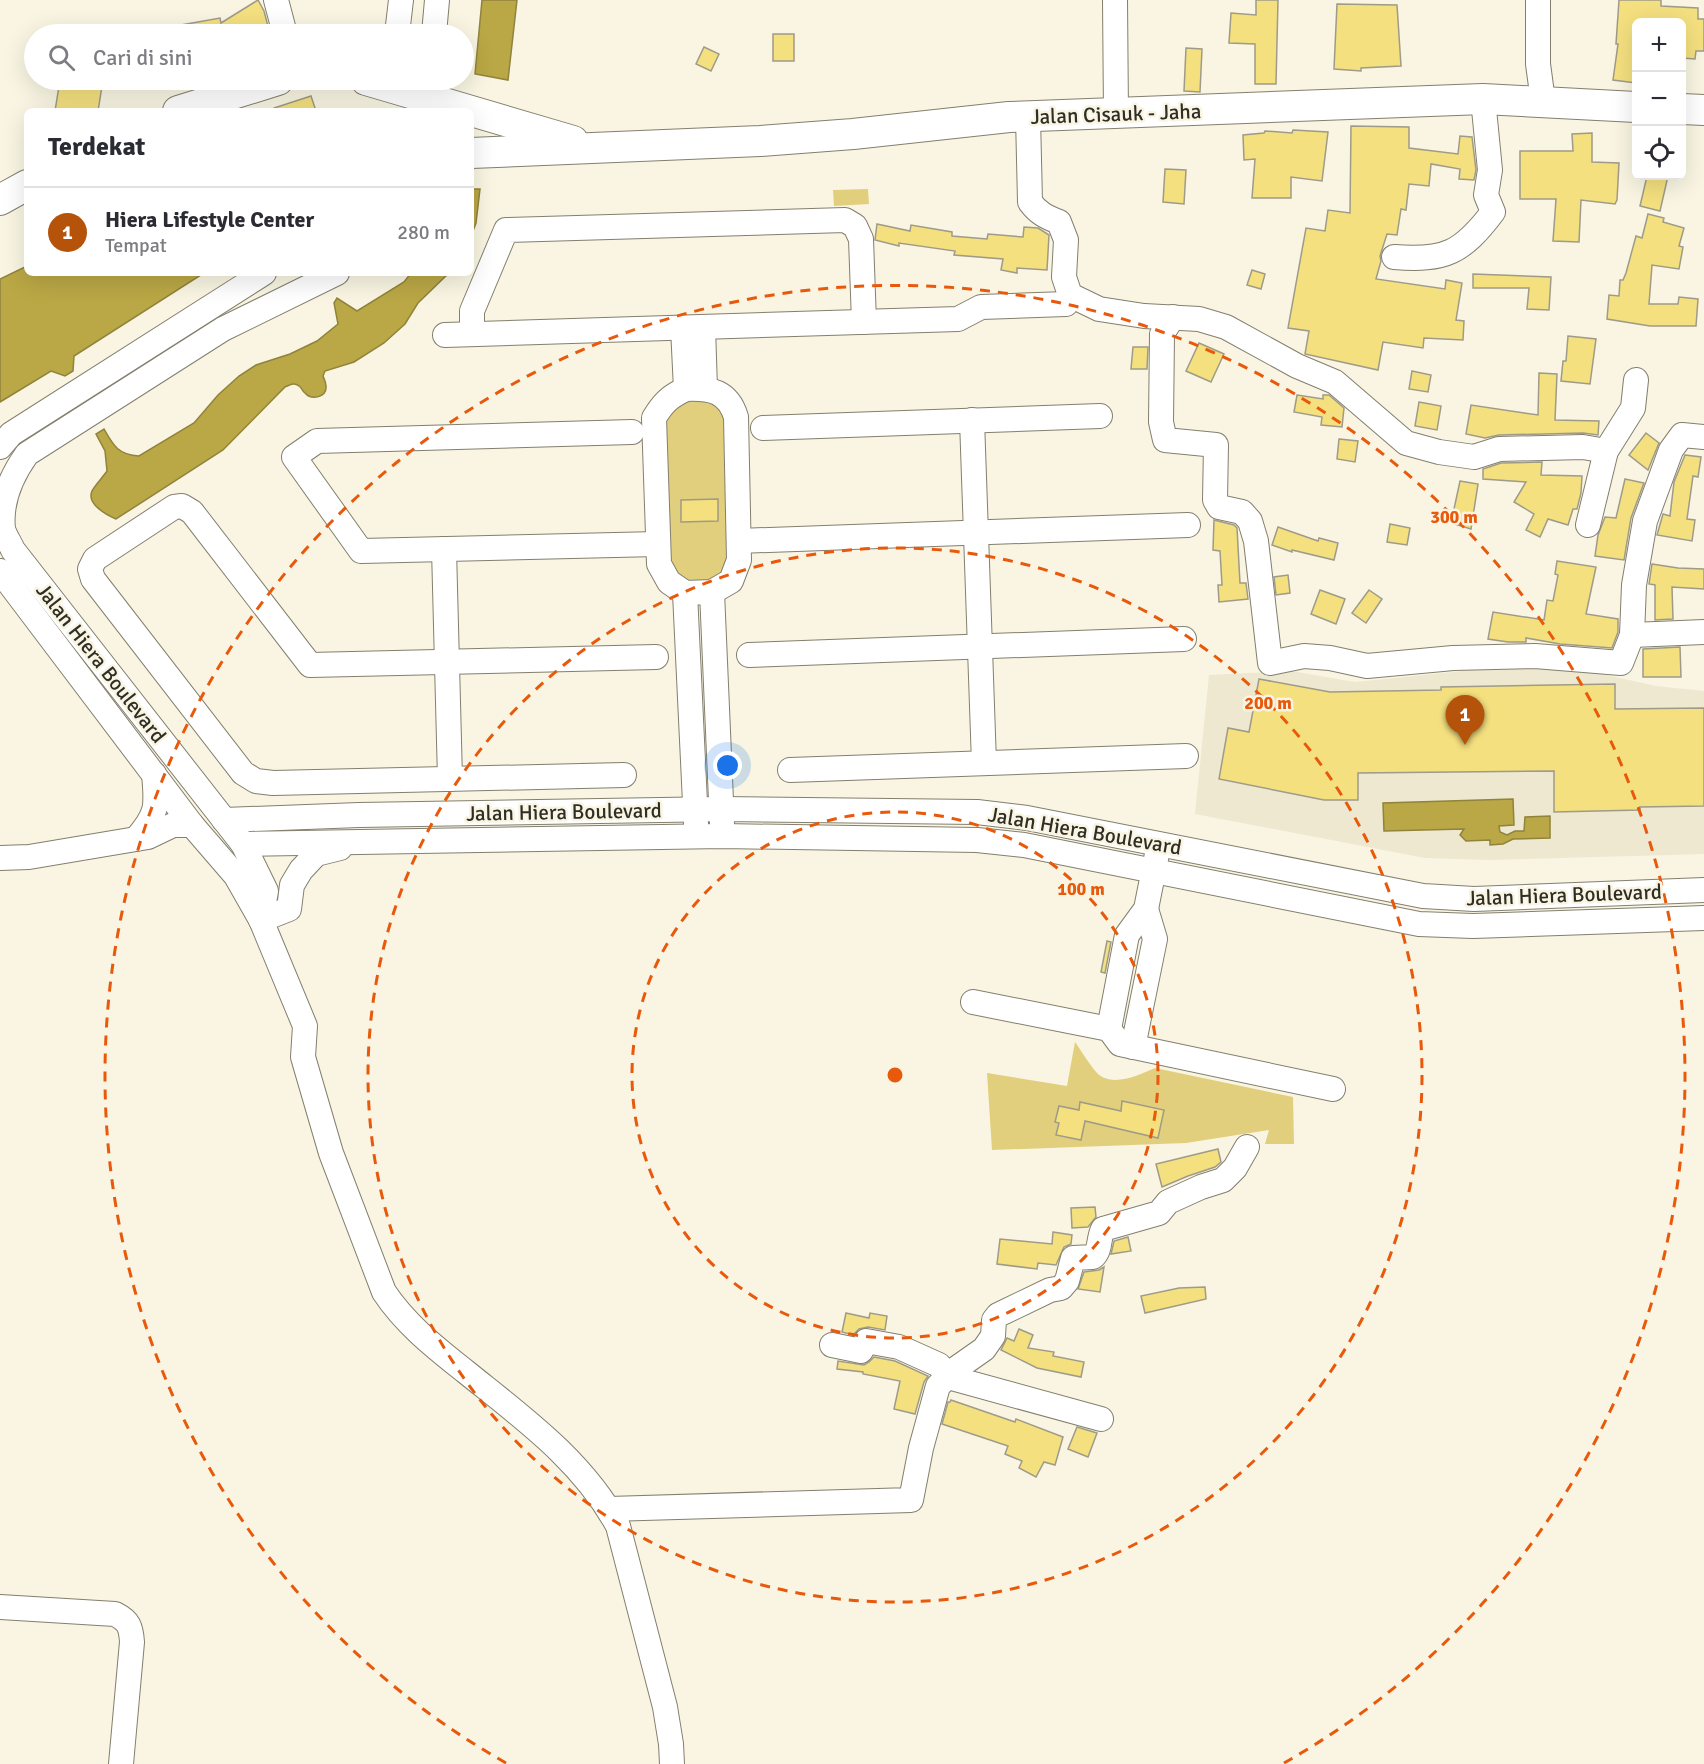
<!DOCTYPE html>
<html lang="id">
<head>
<meta charset="utf-8">
<style>
  :root { --surface:#fff; --page:#f7f7f7; --text:#2b2b33; --muted:#7c7c81; --line:#e1e1e2; --accent:#b45309 }
  body { margin:0; font-family:Signika,sans-serif; background:var(--page); color:var(--text) }
  .controls { position:absolute; right:18px; top:18px; display:grid; overflow:hidden; border-radius:9px; box-shadow:0 6px 24px #0002 }
  .controls button { width:54px; height:54px; display:grid; place-items:center; padding:0; border:0; border-bottom:2px solid var(--line); background:var(--surface); color:var(--text); font:30px sans-serif }
  .you { position:absolute; left:728px; top:766px; width:21px; height:21px; margin:-15px; border:4px solid #fff; border-radius:50%; background:#1a73e8; box-shadow:0 0 0 9px #1a73e833 }
  .badge { display:grid; place-items:center; width:39px; height:39px; border-radius:50%; background:var(--accent); color:#fff; font-size:20px; font-weight:700 }
  .pin { position:absolute; translate:-50% -50px; filter:drop-shadow(0 2px 3px #0008) }
  .pin::after { content:''; position:absolute; top:32px; width:21px; height:18px; background:inherit; clip-path:polygon(0 0,100% 0,50% 100%) }
  .list { margin:0; padding:0; list-style:none }
  h2 { display:flex; justify-content:space-between; align-items:center; height:78px; margin:0; padding:0 24px; font-size:26px }
  h2 small { font-size:20px; font-weight:400; color:var(--muted) }
  .list li { display:grid; grid-template-columns:39px 1fr auto; gap:18px; align-items:center; box-sizing:border-box; height:90px; padding:0 24px; border-top:2px solid var(--line) }
  .list b { display:block; font-size:22px; white-space:nowrap }
  .list p { margin:0; font-size:20px; white-space:nowrap; color:var(--muted) }
  .list em { font-size:20px; font-style:normal; color:var(--muted) }
  .icon { flex:none; width:33px; height:33px; fill:none; stroke:currentColor; stroke-width:2; stroke-linecap:round; stroke-linejoin:round }
  .map { position:relative; flex:none; width:1704px; height:1764px; overflow:hidden }
  .search { position:absolute; background:var(--surface); box-shadow:0 6px 24px #0002; left:24px; top:24px; width:450px; height:66px; display:flex; align-items:center; gap:15px; box-sizing:border-box; padding:0 21px; border-radius:33px; color:var(--muted); font-size:22px }
  .panel { position:absolute; background:var(--surface); box-shadow:0 6px 24px #0002; left:24px; top:108px; width:450px; height:168px; border-radius:9px }
  .map>svg:first-child { display:block }
</style>
</head>
<body>
<div class="map">
<svg width="1704" height="1764" viewBox="0 0 1704 1764">
  <rect width="100%" height="100%" fill="#f9f5e2"/>
  <polygon fill="#ede8cf" points="1512,666 1584,670 1656,686 1704,691 1704,854 1489,860 1425,858 1195,814 1209,675 1291,671 1355,682"/>
  <g fill="#e1cf7d">
    <polygon points="868,189 869,204 834,206 833,190"/>
    <polygon points="699,398 723,405 731,564 718,580 688,583 670,570 665,413 672,406"/>
    <path d="M1075 1042C1082 1052 1089 1064 1097 1073 1112 1088 1139 1075 1155 1068L1293 1097 1294 1144H1265L1269 1130 1186 1143 992 1150 987 1073 1067 1086Z"/>
  </g>
  <g fill="#baa745" stroke="#90833c" stroke-width="1.5">
    <polygon points="482,0 517,0 508,80 475,74"/>
    <polygon points="471,189 480,189 476,223 471,236"/>
    <polygon points="27,266 27,273 204,273 74,356 73,371 65,376 51,371 0,402 0,279"/>
    <path d="M411 273H449L418 303 405 324 384 343 354 362 325 371 323 376C324 379 326 382 326 386 327 397 312 401 305 393 301 390 303 389 299 386 294 382 290 385 285 387L223 450 116 519C107 515 86 504 92 491 95 485 103 477 107 471L105 451 96 434 104 429C113 445 118 455 139 456L194 423 218 395 239 376 256 365 290 354 317 341 338 324 334 303 337 298 357 311 404 282Z"/>
    <polygon points="1513,799 1514,825 1499,826 1500,832 1507,835 1515,831 1524,831 1525,817 1550,816 1550,838 1513,839 1503,844 1490,845 1490,840 1466,841 1460,835 1464,829 1384,831 1383,803"/>
  </g>
  <g fill="#f4e07f" stroke="#9e9b89" stroke-width="1.5">
    <polygon points="258,0 264,11 270,34 170,34 170,27 220,18 221,23"/>
    <polygon points="1256,0 1278,0 1276,84 1255,84 1255,44 1229,43 1231,13 1256,15"/>
    <polygon points="1619,0 1661,0 1661,6 1698,8 1698,19 1704,19 1704,51 1696,51 1695,59 1682,58 1682,22 1636,22 1636,83 1613,80 1618,44 1616,44"/>
    <polygon points="1337,4 1397,5 1401,66 1361,68 1361,71 1334,69"/>
    <rect x="773" y="34" width="21" height="27"/>
    <polygon points="704,47 719,54 711,71 696,64"/>
    <polygon points="1186,48 1202,49 1200,92 1184,91"/>
    <polygon points="60,80 103,80 98,111 55,111"/>
    <polygon points="311,96 316,111 274,111 274,108"/>
    <polygon points="1351,126 1409,127 1409,148 1458,154 1460,136 1472,137 1476,170 1474,180 1459,179 1460,169 1431,164 1429,186 1409,184 1406,210 1401,209 1397,235 1387,234 1380,256 1381,261 1376,279 1445,289 1446,280 1462,283 1456,320 1464,321 1463,340 1424,338 1423,348 1383,342 1378,370 1305,354 1309,331 1288,328 1306,228 1325,231 1328,210 1350,213"/>
    <polygon points="1293,130 1328,132 1322,181 1291,177 1291,198 1252,198 1255,159 1244,160 1243,135 1264,133 1265,131 1292,133"/>
    <polygon points="1592,133 1592,162 1619,163 1617,200 1615,204 1581,200 1579,242 1553,241 1556,199 1520,199 1520,151 1573,151 1572,134"/>
    <polygon points="1165,169 1186,170 1184,204 1163,202"/>
    <polygon points="1647,176 1668,176 1660,211 1640,206"/>
    <polygon points="1648,214 1664,218 1663,222 1684,228 1679,246 1683,247 1679,269 1652,265 1649,304 1678,304 1679,297 1698,299 1696,326 1650,326 1607,319 1609,295 1619,296 1620,280 1623,280 1626,273 1636,236 1642,238"/>
    <polygon points="877,224 910,231 911,225 952,232 952,236 987,239 988,234 1023,237 1024,227 1038,228 1049,235 1047,270 1017,268 1017,273 1001,270 1003,259 954,255 955,251 899,243 899,246 875,240"/>
    <polygon points="1252,270 1265,274 1261,289 1247,285"/>
    <polygon points="1473,274 1551,277 1549,310 1527,309 1529,288 1473,288"/>
    <polygon points="1568,336 1596,339 1590,384 1561,381 1563,361 1566,361"/>
    <polygon points="1199,343 1224,354 1211,382 1186,371"/>
    <polygon points="1133,347 1148,347 1147,369 1131,369"/>
    <polygon points="1412,371 1431,375 1428,392 1409,389"/>
    <polygon points="1539,373 1557,374 1555,420 1599,421 1598,435 1583,433 1499,435 1485,438 1466,434 1471,405 1538,415"/>
    <polygon points="1297,395 1323,399 1323,395 1329,395 1344,408 1342,427 1321,425 1322,417 1294,412"/>
    <polygon points="1419,402 1441,406 1437,430 1415,426"/>
    <polygon points="1646,433 1659,443 1648,470 1629,455"/>
    <polygon points="1339,439 1358,441 1355,462 1337,459"/>
    <polygon points="1685,455 1701,457 1698,477 1693,476 1687,519 1695,520 1692,541 1657,535 1663,514 1670,516 1674,482"/>
    <polygon points="1542,462 1541,475 1582,476 1581,493 1577,509 1573,509 1568,525 1548,519 1540,537 1526,530 1534,514 1514,502 1526,482 1483,479 1483,469 1501,463"/>
    <polygon points="1625,479 1644,483 1631,518 1624,560 1595,556 1598,535 1605,517 1616,518"/>
    <polygon points="1460,481 1478,484 1471,529 1451,523"/>
    <polygon points="718,499 718,521 681,522 681,500"/>
    <polygon points="1214,520 1234,525 1237,528 1240,583 1246,583 1248,599 1219,602 1218,585 1222,585 1220,551 1213,550"/>
    <polygon points="1390,524 1410,528 1407,545 1387,542"/>
    <polygon points="1278,527 1318,541 1319,538 1338,543 1334,560 1292,550 1292,552 1272,545"/>
    <polygon points="1557,561 1596,567 1586,614 1618,619 1618,632 1612,648 1560,644 1526,638 1526,642 1508,642 1488,639 1493,612 1544,620 1547,600 1553,601 1558,575 1555,574"/>
    <polygon points="1652,564 1678,568 1704,569 1704,589 1672,587 1673,619 1655,620 1655,585 1649,584"/>
    <polygon points="1288,575 1290,593 1276,595 1274,577"/>
    <polygon points="1320,590 1345,599 1336,624 1311,614"/>
    <polygon points="1369,590 1382,599 1366,623 1352,613"/>
    <polygon points="1680,647 1681,677 1643,677 1643,649"/>
    <polygon points="1259,679 1330,692 1441,690 1441,687 1615,684 1615,709 1704,708 1704,806 1640,807 1640,810 1554,812 1554,771 1358,773 1358,800 1324,800 1219,779 1228,728 1249,732"/>
    <polygon points="1107,941 1111,942 1105,973 1101,972"/>
    <polygon points="1122,1101 1164,1110 1158,1138 1085,1121 1081,1140 1056,1135 1059,1123 1055,1122 1059,1106 1079,1110 1080,1102 1121,1111"/>
    <polygon points="1218,1149 1221,1162 1215,1167 1188,1176 1162,1187 1156,1164"/>
    <polygon points="1095,1207 1096,1217 1088,1227 1072,1228 1071,1208"/>
    <polygon points="1053,1232 1072,1235 1071,1244 1064,1247 1056,1265 1038,1263 1037,1269 997,1264 1000,1239 1052,1244"/>
    <polygon points="1128,1237 1131,1251 1111,1254 1114,1241"/>
    <polygon points="1104,1267 1100,1292 1078,1289 1084,1272 1099,1270"/>
    <polygon points="1205,1287 1206,1299 1145,1313 1141,1296 1179,1288"/>
    <polygon points="846,1313 869,1318 870,1313 887,1316 885,1330 868,1327 859,1329 853,1335 842,1332"/>
    <polygon points="1019,1329 1033,1335 1028,1348 1054,1352 1053,1356 1084,1362 1081,1377 1037,1368 1001,1350 1007,1338 1014,1341"/>
    <polygon points="874,1357 895,1361 928,1376 924,1382 915,1414 894,1409 900,1381 863,1374 863,1372 837,1369 838,1361 864,1365 869,1362"/>
    <polygon points="951,1400 1015,1422 1016,1419 1063,1437 1055,1465 1044,1462 1036,1477 1019,1468 1022,1461 1005,1454 1008,1446 942,1424 948,1402 950,1402"/>
    <polygon points="1077,1427 1097,1433 1088,1457 1068,1449"/>
  </g>
  <g fill="none" stroke-linecap="round" stroke-linejoin="round">
    <defs>
      <g id="minor">
        <polyline points="276,0 285,34"/>
        <polyline points="1115,0 1116,114"/>
        <polyline points="1538,0 1538,64 1543,101"/>
        <polyline points="397,34 401,0"/>
        <polyline points="434,34 437,0"/>
        <path d="M1028 117 1030 202C1038 213 1046 217 1059 222L1066 240 1064 277 1070 295 1099 309 1144 316 1199 319 1226 327 1297 366 1335 382 1406 443 1439 452 1474 457 1499 449 1583 447 1606 451"/>
        <path d="M1394 257C1445 261 1462 253 1493 212L1486 195 1490 170 1483 99"/>
        <polyline points="1173,317 1162,334 1161,422 1165,440 1216,445 1215,500 1219,507 1242,512 1250,521 1256,541 1270,663 1304,656 1330,658 1367,666 1453,658 1535,656 1621,663 1632,635 1634,585 1645,521 1671,450 1682,435 1704,437"/>
        <polyline points="703,327 705,389"/>
        <polyline points="683,328 686,389"/>
        <polyline points="472,334 472,311 506,230 845,220 855,226 861,239 864,322"/>
        <polyline points="445,335 958,319 981,307 1066,304"/>
        <path d="M686 389C711 388 728 391 736 417L739 560 731 581 712 592 685 593 669 582 659 564 654 418C663 403 670 396 686 389Z"/>
        <polyline points="972,420 984,763"/>
        <polyline points="763,428 1100,416"/>
        <polyline points="632,432 317,441 294,457 361,551 658,544"/>
        <polyline points="0,447 11,434 264,273"/>
        <polyline points="1588,525 1606,451 1633,408 1636,380"/>
        <polyline points="739,541 1188,525"/>
        <polyline points="444,549 450,779"/>
        <path d="M0 571 192 825 236 876 261 920 305 1026 303 1057 331 1153 384 1292C406 1325 436 1348 466 1372 523 1418 583 1461 618 1526L665 1707 671 1744 672 1764"/>
        <polyline points="712,592 722,824"/>
        <polyline points="685,593 696,824"/>
        <polyline points="1632,635 1704,632"/>
        <polyline points="749,655 1184,639"/>
        <polyline points="790,770 1186,756"/>
        <polyline points="624,775 273,783 256,781 243,773 93,579 90,569 95,559 174,507 182,506 192,512 310,665 656,657"/>
        <polyline points="224,820 359,815 722,809 977,812 1027,818 1423,896 1474,899 1704,890"/>
        <path d="M136 839C158 814 157 806 154 774"/>
        <polyline points="243,844 723,836 977,840 1024,845 1419,924 1473,926 1704,918"/>
        <polyline points="0,858 29,857 136,839 148,837 173,825 192,825"/>
        <path d="M261 920 266 891 243 844 13 550C10 543 5 536 3 529 0 500 12 475 27 454L223 329 337 273"/>
        <polyline points="261,920 289,909 292,885 301,870 316,854 340,848"/>
        <polyline points="973,1002 1109,1029 1120,1044 1333,1089"/>
        <polyline points="1109,1029 1127,935 1146,909 1157,854"/>
        <polyline points="1133,1047 1155,939 1146,909"/>
        <polyline points="832,1345 861,1351 866,1341 899,1347 939,1365 948,1377 1101,1419"/>
        <path d="M609 1509 911 1500 921 1448 938 1386 954 1370 984 1349 993 1336 994 1320 998 1315 1050 1290 1061 1288 1067 1281 1073 1258 1093 1257C1101 1250 1098 1239 1103 1229L1159 1213 1168 1202 1201 1187 1223 1180 1235 1168 1247 1147"/>
        <path d="M0 1607 115 1614C129 1621 131 1627 132 1642L121 1764"/>
      </g>
      <g id="major">
        <polyline points="366,80 573,141"/>
        <polyline points="1682,109 1704,110"/>
        <polyline points="178,111 278,80"/>
        <polyline points="471,153 760,141 853,134 1009,117 1483,99 1636,107"/>
        <polyline points="0,200 27,185"/>
      </g>
    </defs>
    <use href="#minor" stroke="#837f6e" stroke-width="26"/>
    <use href="#major" stroke="#837f6e" stroke-width="32"/>
    <use href="#minor" stroke="#fff" stroke-width="24"/>
    <use href="#major" stroke="#fff" stroke-width="30"/>
  </g>
  <g fill="none" stroke="#e8590c" stroke-width="3" stroke-dasharray="10 8">
    <circle cx="895" cy="1075" r="263"/>
    <circle cx="895" cy="1075" r="527"/>
    <path d="M506 1763A790 790 0 1 1 1284 1763"/>
  </g>
  <g text-anchor="middle" dominant-baseline="central" stroke-width="5" stroke-linejoin="round" paint-order="stroke">
    <g font-size="21" fill="#2f2e26" stroke="#f9f5e2">
      <text transform="translate(1116 114) rotate(-2)">Jalan Cisauk - Jaha</text>
      <text transform="translate(101 663) rotate(52)">Jalan Hiera Boulevard</text>
      <text transform="translate(564 812) rotate(-1)">Jalan Hiera Boulevard</text>
      <text transform="translate(1085 831) rotate(10)">Jalan Hiera Boulevard</text>
      <text transform="translate(1564 895) rotate(-2)">Jalan Hiera Boulevard</text>
    </g>
  </g>
  <circle cx="895" cy="1075" r="9" fill="#e8590c" stroke="#f9f5e2" stroke-width="3"/>
  <g font-size="18" text-anchor="middle" font-weight="bold" fill="#e8590c" stroke="#f9f5e2" stroke-width="5" stroke-linejoin="round" paint-order="stroke">
    <text x="1454" y="523">300 m</text>
    <text x="1268" y="709">200 m</text>
    <text x="1081" y="895">100 m</text>
  </g>
</svg>
<div class="controls">
<button>+</button>
<button>−</button>
<button><svg class="icon" aria-label="locate" viewBox="0 0 24 24"><circle cx="12" cy="12" r="6"/><path d="M12 2v4M12 18v4M2 12h4M18 12h4"/></svg></button>
</div>
<div class="you"></div>
<div class="pin badge" style="left:1465px;top:745px">1</div>
<div class="search"><svg class="icon" aria-label="search" viewBox="0 0 24 24"><circle cx="10" cy="10" r="6"/><path d="M15 15l6 6"/></svg>Cari di sini</div>
<section class="panel">
<h2>Terdekat<small></small></h2>
<ul class="list">
<li><span class="badge">1</span><div><b>Hiera Lifestyle Center</b><p>Tempat</p></div><em>280 m</em></li>
</ul>
</section>
</div>
</body>
</html>
